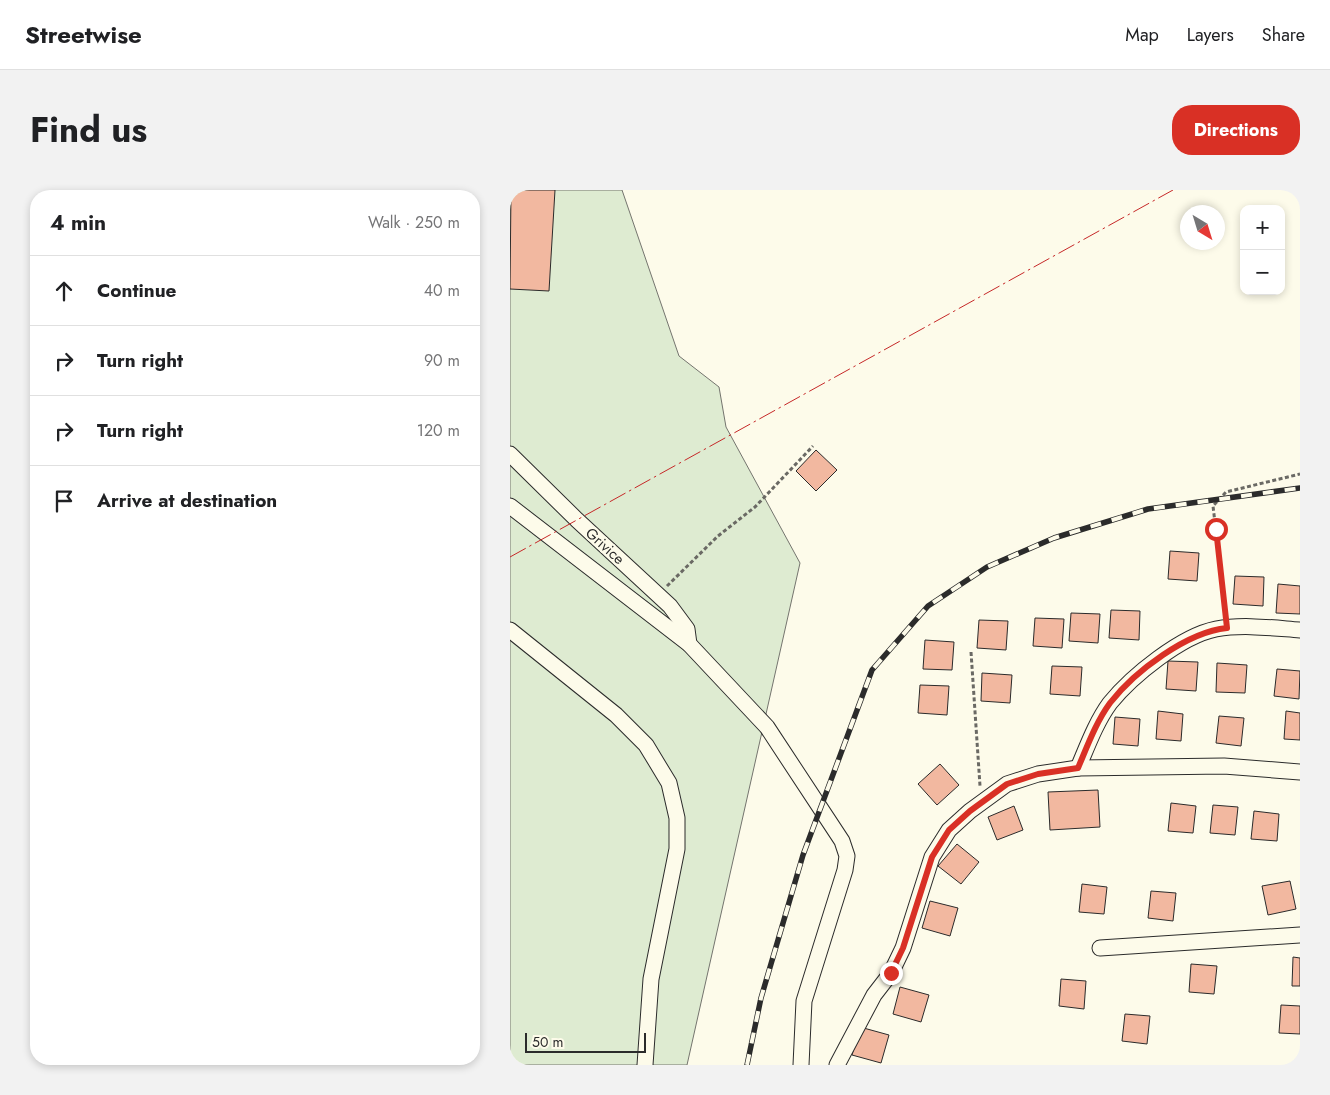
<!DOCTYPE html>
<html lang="en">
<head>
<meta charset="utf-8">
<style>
  :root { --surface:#fff; --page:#f2f2f2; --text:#202124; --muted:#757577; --line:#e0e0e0; --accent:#d93025 }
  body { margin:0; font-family:Jost,sans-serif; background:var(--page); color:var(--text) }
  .controls { position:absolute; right:15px; top:15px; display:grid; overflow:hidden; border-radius:10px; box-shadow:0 2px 8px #0003 }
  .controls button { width:45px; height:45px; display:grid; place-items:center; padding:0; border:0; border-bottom:1px solid var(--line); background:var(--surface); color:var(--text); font:25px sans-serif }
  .compass { position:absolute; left:670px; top:15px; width:45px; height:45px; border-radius:50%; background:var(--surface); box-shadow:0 2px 8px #0003; rotate:142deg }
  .scale { position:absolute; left:15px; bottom:12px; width:121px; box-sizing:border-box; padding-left:5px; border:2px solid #2b2b2b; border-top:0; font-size:14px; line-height:18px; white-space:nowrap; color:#2b2b2b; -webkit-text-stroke:4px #fdfbea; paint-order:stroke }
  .stop { position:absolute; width:15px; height:15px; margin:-11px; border:4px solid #d93025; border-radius:50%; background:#fff }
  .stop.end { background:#d93025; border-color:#fff; box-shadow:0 1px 5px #0008 }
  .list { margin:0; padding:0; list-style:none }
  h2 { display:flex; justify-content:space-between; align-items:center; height:65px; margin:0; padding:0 20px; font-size:21px }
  h2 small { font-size:16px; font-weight:400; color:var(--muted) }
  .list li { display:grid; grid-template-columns:32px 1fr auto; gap:15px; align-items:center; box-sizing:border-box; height:70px; padding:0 20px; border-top:1px solid var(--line) }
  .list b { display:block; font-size:19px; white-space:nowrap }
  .list em { font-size:16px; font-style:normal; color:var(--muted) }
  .icon { flex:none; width:28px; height:28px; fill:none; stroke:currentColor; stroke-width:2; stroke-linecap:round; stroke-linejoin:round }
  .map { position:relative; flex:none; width:790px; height:875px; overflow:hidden; border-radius:20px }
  header { display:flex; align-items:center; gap:30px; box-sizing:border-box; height:70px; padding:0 25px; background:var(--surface); border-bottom:1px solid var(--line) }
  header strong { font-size:24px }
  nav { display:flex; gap:28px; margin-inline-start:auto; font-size:18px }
  .intro { display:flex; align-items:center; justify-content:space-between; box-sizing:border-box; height:120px; padding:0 30px }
  h1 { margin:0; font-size:35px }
  .button { padding:12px 22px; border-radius:20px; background:var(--accent); color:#fff; font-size:18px; font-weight:700 }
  main { display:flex; gap:30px; padding:0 30px }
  aside { flex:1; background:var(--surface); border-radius:20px; box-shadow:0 2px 8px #0003 }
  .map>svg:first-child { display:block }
</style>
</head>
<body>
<header>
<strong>Streetwise</strong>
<nav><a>Map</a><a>Layers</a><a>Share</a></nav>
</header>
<div class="intro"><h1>Find us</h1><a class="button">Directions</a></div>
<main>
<aside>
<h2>4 min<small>Walk · 250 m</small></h2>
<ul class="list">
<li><svg class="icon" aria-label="ahead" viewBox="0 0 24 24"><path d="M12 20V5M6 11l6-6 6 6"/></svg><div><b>Continue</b></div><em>40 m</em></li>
<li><svg class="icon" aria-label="right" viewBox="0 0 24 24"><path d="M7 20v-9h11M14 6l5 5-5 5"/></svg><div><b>Turn right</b></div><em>90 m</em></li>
<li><svg class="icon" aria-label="right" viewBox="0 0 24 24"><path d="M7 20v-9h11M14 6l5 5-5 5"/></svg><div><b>Turn right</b></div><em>120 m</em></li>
<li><svg class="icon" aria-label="arrive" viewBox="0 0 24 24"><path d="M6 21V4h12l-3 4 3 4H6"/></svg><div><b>Arrive at destination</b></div></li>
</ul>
</aside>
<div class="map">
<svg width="790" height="875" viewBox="0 0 790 875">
  <rect width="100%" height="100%" fill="#fdfbea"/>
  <polygon fill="#deebd1" stroke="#74746e" points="0,0 112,0 169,166 209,197 216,237 290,373 177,875 0,875"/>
  <g fill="#f2b8a0" stroke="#2b2b2b">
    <polygon points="1,0 45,0 39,101 0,99"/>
    <polygon points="306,260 327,280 306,301 286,281"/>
    <polygon points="660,361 689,363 687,391 658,389"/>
    <polygon points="725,386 754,387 753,416 723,414"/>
    <polygon points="768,394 790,396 790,424 766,423"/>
    <polygon points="601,420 630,421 629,450 599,448"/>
    <polygon points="561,423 590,424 588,453 559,451"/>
    <polygon points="525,428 554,429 552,458 523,456"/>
    <polygon points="469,430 498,431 496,460 467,458"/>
    <polygon points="415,450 444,452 442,480 413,479"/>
    <polygon points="658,471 688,472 686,501 656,499"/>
    <polygon points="707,473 737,475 735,503 706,502"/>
    <polygon points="542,476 572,477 570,506 540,504"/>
    <polygon points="767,479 790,481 789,509 764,506"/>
    <polygon points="472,483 502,485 500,513 471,511"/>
    <polygon points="410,495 439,496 437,525 408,523"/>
    <polygon points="648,521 673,524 671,551 646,549"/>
    <polygon points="776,521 790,523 790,550 774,549"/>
    <polygon points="709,526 734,528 731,556 706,553"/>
    <polygon points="605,527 630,529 628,556 603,554"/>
    <polygon points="430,574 449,595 427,615 408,594"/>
    <polygon points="588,600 590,637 540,640 538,602"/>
    <polygon points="661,613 686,616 683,643 658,641"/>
    <polygon points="703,615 728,617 725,645 700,643"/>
    <polygon points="504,616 513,640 487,650 478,627"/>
    <polygon points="744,621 769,624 767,651 741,649"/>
    <polygon points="447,654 469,672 451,694 428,676"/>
    <polygon points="780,691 786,719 758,725 752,696"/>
    <polygon points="572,694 597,697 594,724 569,722"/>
    <polygon points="641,701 666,703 663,731 638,728"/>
    <polygon points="420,711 448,718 440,746 412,738"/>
    <polygon points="783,767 790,768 790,796 782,796"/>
    <polygon points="681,774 707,776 704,804 679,802"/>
    <polygon points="551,789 576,791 574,819 549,816"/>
    <polygon points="390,797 419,805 411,832 383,824"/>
    <polygon points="771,815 790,816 790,844 769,843"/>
    <polygon points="615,824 640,826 637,854 612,851"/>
    <polygon points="350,837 379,845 371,873 342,865"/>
  </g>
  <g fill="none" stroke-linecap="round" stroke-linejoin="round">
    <defs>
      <g id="street">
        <polyline points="0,264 67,330 160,416 177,439 179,454"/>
        <polyline points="0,316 179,454 257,537 332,651 337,666 335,680 294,811 291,875"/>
        <polyline points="0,440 106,525 136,555 159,593 167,628 167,659 141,789 135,875"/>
        <path d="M568 578C577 557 586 532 600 513 622 486 671 446 706 439 733 434 763 438 790 440"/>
        <polyline points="590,758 790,745"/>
        <polyline points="327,875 364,805 381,783 393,758 422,667 439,640 460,621 497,594 528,584 568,578 714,576 790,582"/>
      </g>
    </defs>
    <use href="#street" stroke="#2b2b2b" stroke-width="17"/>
    <g stroke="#6a6964" stroke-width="3" stroke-dasharray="4 2.5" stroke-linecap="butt">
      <polyline points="157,396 208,346 245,317 303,256"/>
      <polyline points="716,424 703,316 716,302 790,284"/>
      <polyline points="461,462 470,596"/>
    </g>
    <use href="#street" stroke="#fdfbea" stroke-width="15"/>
    <defs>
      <polyline id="rail" points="237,875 251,808 293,665 362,480 418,416 477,377 544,348 638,319 790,298"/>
    </defs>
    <use href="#rail" stroke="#2b2b2b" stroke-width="5.5"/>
    <use href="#rail" stroke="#fdfbea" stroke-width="4" stroke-dasharray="11" stroke-linecap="butt"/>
    <polyline stroke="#c62828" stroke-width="1" stroke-dasharray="18 4 2.5 4" stroke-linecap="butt" points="0,367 663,0"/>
  </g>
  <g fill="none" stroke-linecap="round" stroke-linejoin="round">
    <path stroke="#d93025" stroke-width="6" d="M381 783 393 758 422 667 439 640 460 621 497 594 528 584 568 578C577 557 586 532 600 513 625 481 677 442 717 438L706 339"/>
  </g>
  <g text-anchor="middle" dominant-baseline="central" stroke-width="4" stroke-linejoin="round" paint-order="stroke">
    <g font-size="15" fill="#2b2b2b" stroke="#fdfbea">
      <text transform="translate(95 356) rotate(42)">Grivice</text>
    </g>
  </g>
</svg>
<div class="controls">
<button>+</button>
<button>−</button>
</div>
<svg class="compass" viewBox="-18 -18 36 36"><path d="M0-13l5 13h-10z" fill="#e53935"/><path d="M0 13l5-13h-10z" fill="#757577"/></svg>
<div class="scale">50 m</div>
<div class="stop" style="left:706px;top:339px"></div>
<div class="stop end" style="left:381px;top:783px"></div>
</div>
</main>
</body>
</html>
